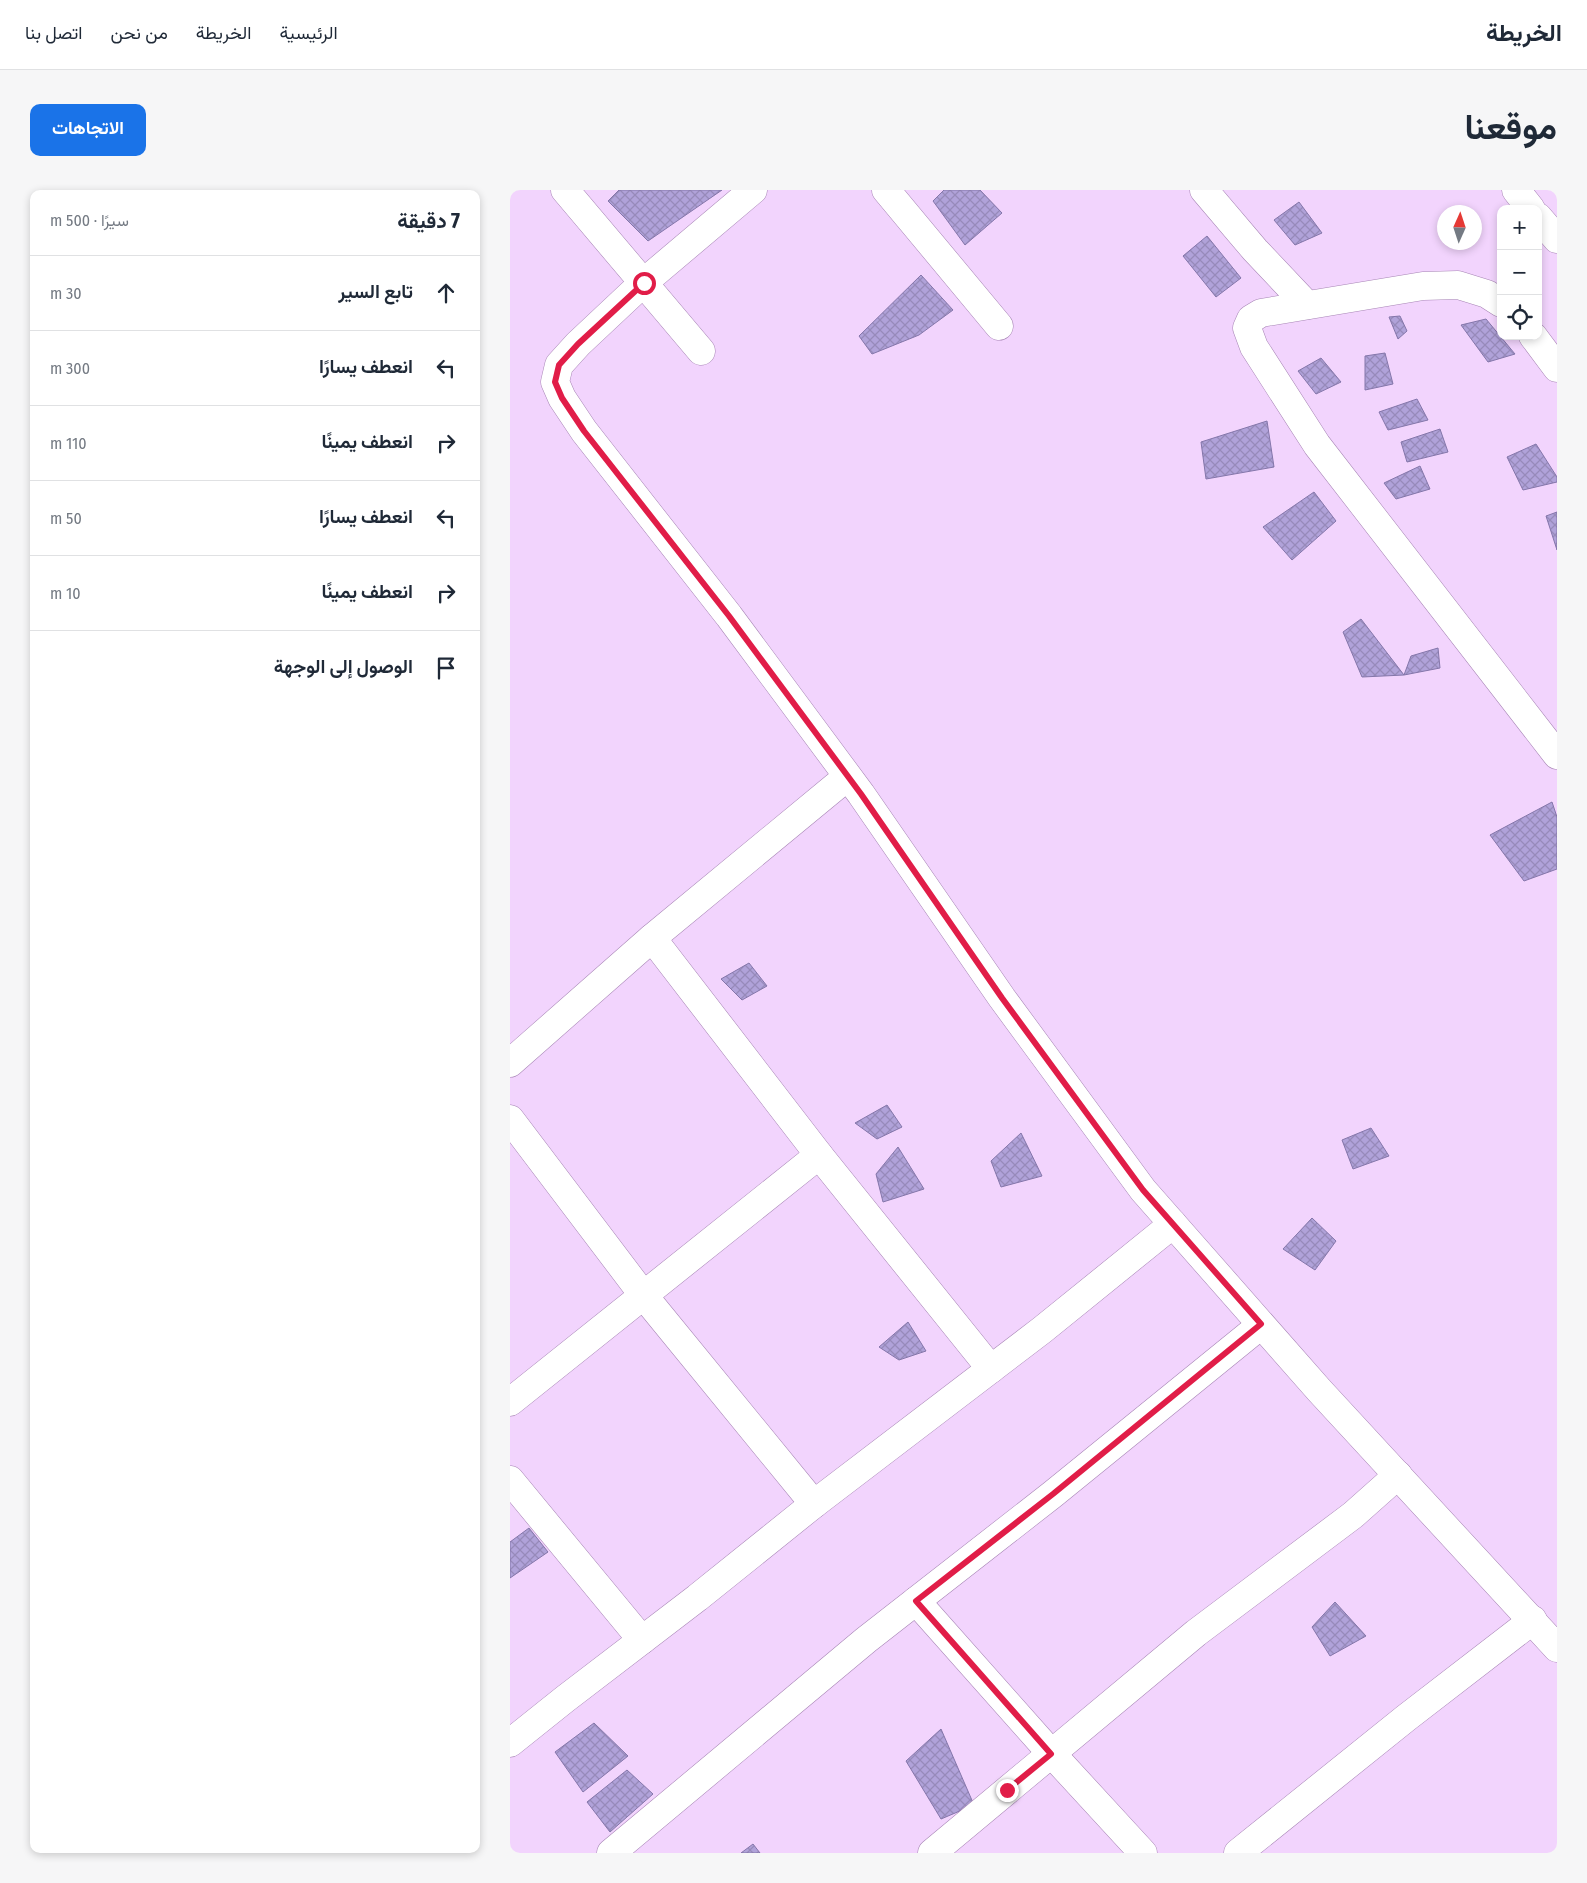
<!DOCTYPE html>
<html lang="ar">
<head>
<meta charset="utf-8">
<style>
  :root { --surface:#fff; --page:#f6f6f7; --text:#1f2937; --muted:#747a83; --line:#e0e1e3; --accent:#1a73e8 }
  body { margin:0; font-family:"Fira Sans Condensed",Vazirmatn,sans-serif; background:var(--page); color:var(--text); direction:rtl }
  .controls { position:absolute; right:15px; top:15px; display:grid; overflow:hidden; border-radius:10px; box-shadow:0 2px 8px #0003 }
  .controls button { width:45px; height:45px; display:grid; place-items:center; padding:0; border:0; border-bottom:1px solid var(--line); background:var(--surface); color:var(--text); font:25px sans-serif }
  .compass { position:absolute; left:927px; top:15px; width:45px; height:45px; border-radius:50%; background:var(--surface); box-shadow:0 2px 8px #0003; rotate:3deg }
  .stop { position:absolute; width:15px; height:15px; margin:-11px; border:4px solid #e11d48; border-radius:50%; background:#fff }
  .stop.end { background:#e11d48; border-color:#fff; box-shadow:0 1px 5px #0008 }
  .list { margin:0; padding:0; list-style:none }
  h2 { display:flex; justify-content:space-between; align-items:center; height:65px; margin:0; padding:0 20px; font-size:21px }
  h2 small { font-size:16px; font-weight:400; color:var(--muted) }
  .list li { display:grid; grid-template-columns:32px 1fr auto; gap:15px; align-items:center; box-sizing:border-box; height:75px; padding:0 20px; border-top:1px solid var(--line) }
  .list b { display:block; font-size:19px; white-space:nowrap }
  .list em { font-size:16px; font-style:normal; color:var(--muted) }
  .icon { flex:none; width:28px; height:28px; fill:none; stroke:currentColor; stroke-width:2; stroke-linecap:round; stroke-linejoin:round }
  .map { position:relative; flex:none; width:1047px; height:1663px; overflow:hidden; direction:ltr; border-radius:10px }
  header { display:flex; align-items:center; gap:30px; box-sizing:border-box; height:70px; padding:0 25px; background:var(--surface); border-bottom:1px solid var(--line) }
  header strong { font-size:24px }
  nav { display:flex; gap:28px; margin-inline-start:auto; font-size:18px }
  .intro { display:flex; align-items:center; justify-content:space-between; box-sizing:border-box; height:120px; padding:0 30px }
  h1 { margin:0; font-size:35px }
  .button { padding:12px 22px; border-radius:10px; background:var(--accent); color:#fff; font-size:18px; font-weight:700 }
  main { display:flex; gap:30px; padding:0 30px }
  aside { flex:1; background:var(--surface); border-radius:10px; box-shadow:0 2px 8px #0003 }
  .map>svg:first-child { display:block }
</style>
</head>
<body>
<header>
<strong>الخريطة</strong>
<nav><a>الرئيسية</a><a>الخريطة</a><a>من نحن</a><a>اتصل بنا</a></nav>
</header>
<div class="intro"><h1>موقعنا</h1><a class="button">الاتجاهات</a></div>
<main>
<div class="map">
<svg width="1047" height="1663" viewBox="0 0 1047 1663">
  <defs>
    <pattern id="building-cross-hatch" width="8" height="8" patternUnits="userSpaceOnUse" patternTransform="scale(1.25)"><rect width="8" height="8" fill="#b0a2d9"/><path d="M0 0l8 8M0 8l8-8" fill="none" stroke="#978aba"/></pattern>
  </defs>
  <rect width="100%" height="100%" fill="#f2d4fd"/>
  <g fill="url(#building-cross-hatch)" stroke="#8476aa">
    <polygon points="109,0 212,0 138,51 98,11"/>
    <polygon points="434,0 470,0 492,23 455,55 423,11"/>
    <polygon points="789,12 812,43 785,55 764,30"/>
    <polygon points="697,46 731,88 706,107 673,66"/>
    <polygon points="411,85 443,120 409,145 362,164 349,146"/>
    <polygon points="890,126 897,141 888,149 879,127"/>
    <polygon points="976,129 1005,164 978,172 951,135"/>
    <polygon points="875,163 883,194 855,200 855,166"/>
    <polygon points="811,168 831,192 806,204 788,181"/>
    <polygon points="907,209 918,230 878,240 869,222"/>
    <polygon points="757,231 764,277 696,289 691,252"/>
    <polygon points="930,239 938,262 897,272 891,252"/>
    <polygon points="1026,254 1047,287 1047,292 1013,300 997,267"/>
    <polygon points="910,276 920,299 886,309 874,293"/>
    <polygon points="804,302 826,331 782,370 753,337"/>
    <polygon points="1047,322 1047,360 1036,326"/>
    <polygon points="851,429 894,485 852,487 833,442"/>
    <polygon points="928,458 930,478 894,485 901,466"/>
    <polygon points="1042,612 1047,627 1047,679 1014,691 980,645"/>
    <polygon points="239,773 257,796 232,810 211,789"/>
    <polygon points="377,915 392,937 367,949 345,933"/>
    <polygon points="861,938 879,966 843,979 832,950"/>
    <polygon points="511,943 532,986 491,997 481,971"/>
    <polygon points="388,957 414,999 373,1012 366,984"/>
    <polygon points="802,1028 826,1051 805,1080 773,1059"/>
    <polygon points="398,1132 416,1161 389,1170 369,1157"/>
    <polygon points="19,1338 38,1362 0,1388 0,1352"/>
    <polygon points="825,1412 856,1446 820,1466 802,1437"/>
    <polygon points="84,1533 118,1566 73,1602 45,1562"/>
    <polygon points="431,1539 464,1615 431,1629 396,1571"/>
    <polygon points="117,1580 143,1604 100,1642 77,1612"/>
    <polygon points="243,1654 250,1663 231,1663"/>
  </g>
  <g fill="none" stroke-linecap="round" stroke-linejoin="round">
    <defs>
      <g id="minor">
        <polyline points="55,0 191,161"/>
        <polyline points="243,0 133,93 68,154 49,175 45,192 52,208 74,241 219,426 351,604 492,808 633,1000 809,1200 1047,1458"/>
        <polyline points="376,0 489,136"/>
        <polyline points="694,0 745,60 797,115"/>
        <polyline points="1006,0 1021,19"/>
        <polyline points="1028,27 1047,49"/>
        <polyline points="991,113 977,104 948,95 913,96 751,123 741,129 737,138 744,157 807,255 1047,565"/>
        <polyline points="1023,146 1047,178"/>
        <polyline points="142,748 309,965 481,1179"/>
        <polyline points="0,873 142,748 337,587"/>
        <polyline points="0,929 134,1106 304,1314"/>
        <polyline points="0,1212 309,965"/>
        <polyline points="0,1290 132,1450"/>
        <polyline points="406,1411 541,1563 633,1663"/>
        <polyline points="0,1553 55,1509 187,1408 304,1314 532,1140 663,1034"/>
        <polyline points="101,1663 356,1450 543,1304 751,1135"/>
        <polyline points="422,1663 686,1443 843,1325 888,1285"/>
        <polyline points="728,1663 896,1528 1023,1430"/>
      </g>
    </defs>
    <use href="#minor" stroke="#a785b5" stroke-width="29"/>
    <use href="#minor" stroke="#fff" stroke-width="28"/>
  </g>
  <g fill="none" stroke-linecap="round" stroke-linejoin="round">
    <polyline stroke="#e11d48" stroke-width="6" points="134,93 68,154 49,175 45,192 52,208 74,241 219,426 351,604 492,808 633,1000 751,1134 543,1304 406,1411 541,1564 497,1600"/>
  </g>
</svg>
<div class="controls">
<button>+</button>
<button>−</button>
<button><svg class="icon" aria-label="locate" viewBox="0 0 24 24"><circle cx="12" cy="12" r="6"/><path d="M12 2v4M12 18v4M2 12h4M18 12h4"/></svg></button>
</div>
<svg class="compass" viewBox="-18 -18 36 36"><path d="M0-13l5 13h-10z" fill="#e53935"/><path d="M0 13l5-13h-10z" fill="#747a83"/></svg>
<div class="stop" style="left:134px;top:93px"></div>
<div class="stop end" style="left:497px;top:1600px"></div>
</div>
<aside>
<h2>7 دقيقة<small>سيرًا · 500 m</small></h2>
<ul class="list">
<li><svg class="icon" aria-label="ahead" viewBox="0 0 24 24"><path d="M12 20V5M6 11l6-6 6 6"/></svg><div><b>تابع السير</b></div><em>30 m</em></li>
<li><svg class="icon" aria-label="left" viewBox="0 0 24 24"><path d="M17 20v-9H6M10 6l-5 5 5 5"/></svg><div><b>انعطف يسارًا</b></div><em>300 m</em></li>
<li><svg class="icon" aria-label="right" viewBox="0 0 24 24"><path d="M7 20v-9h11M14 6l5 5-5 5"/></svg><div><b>انعطف يمينًا</b></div><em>110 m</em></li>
<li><svg class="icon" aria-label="left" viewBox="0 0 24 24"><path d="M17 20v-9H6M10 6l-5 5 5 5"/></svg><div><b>انعطف يسارًا</b></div><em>50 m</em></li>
<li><svg class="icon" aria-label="right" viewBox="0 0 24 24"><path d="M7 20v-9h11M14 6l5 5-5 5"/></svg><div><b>انعطف يمينًا</b></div><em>10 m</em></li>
<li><svg class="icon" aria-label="arrive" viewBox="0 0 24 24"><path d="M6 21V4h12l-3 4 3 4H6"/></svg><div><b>الوصول إلى الوجهة</b></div></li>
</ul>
</aside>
</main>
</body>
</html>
